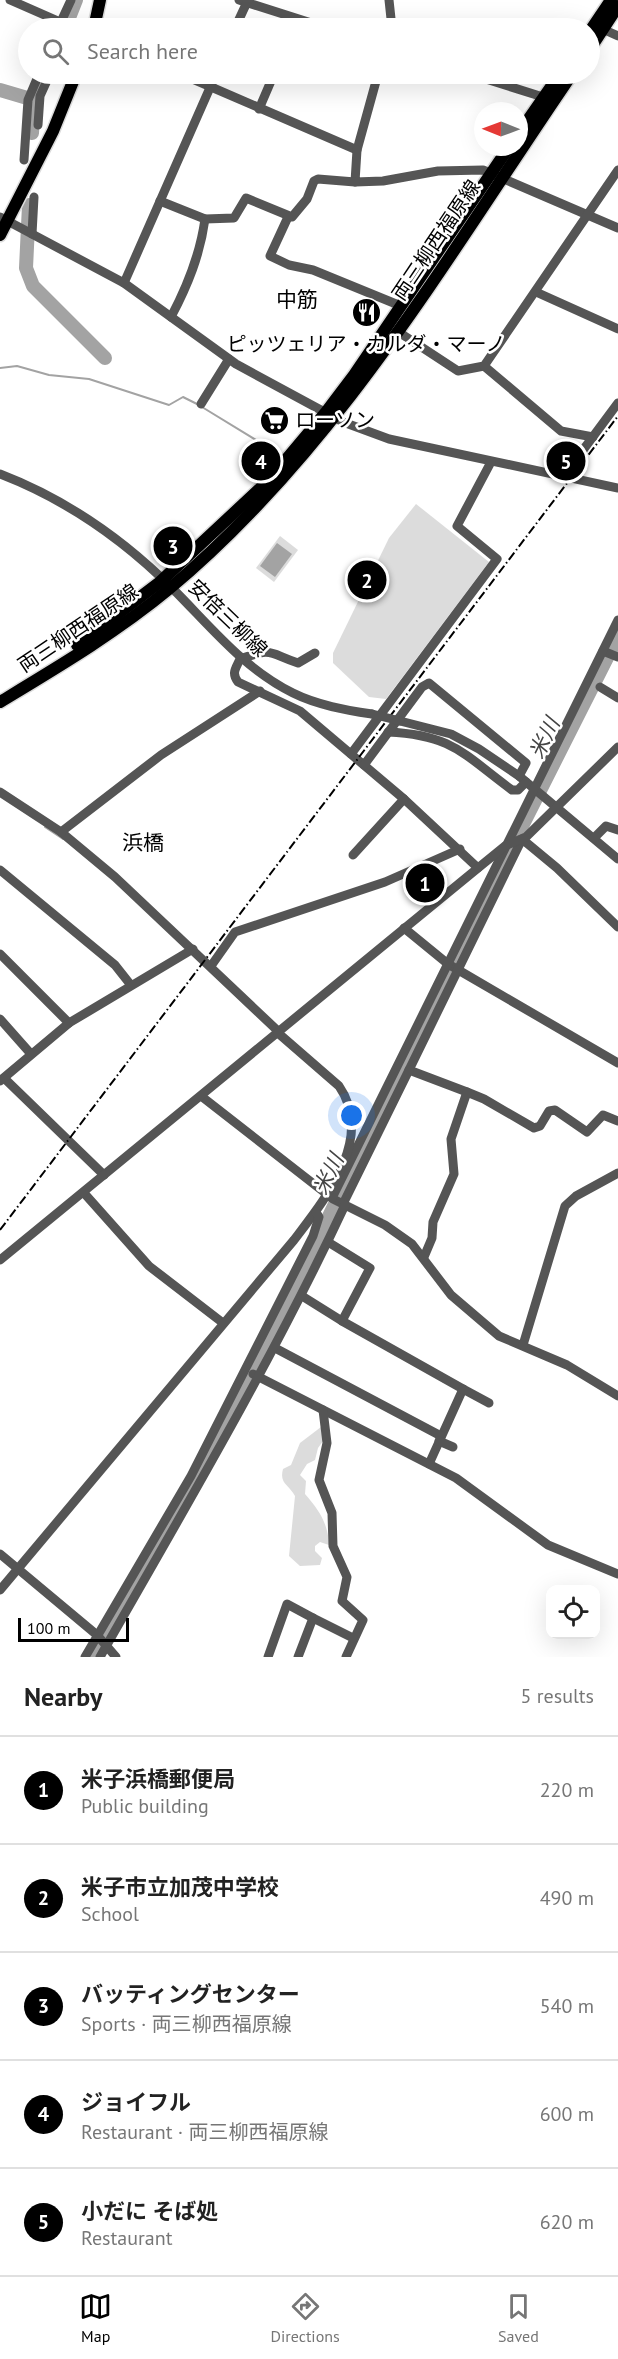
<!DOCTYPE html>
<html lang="en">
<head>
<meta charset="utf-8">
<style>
  :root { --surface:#fff; --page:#f2f2f2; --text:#222; --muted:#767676; --line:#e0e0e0; --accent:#000 }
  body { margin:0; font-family:"PT Sans","Noto Sans JP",sans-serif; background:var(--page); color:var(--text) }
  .controls { position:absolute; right:18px; bottom:18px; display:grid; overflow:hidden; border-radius:12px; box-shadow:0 6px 24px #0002 }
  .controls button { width:54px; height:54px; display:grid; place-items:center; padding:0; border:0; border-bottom:2px solid var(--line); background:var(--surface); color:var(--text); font:30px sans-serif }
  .compass { position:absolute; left:474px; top:102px; width:54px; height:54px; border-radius:50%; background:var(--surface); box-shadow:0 6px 24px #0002; rotate:271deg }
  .scale { position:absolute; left:18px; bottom:15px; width:111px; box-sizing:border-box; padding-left:6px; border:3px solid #000; border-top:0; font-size:16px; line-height:21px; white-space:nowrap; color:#000; -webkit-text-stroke:4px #fff; paint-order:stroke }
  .you { position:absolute; left:352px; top:1116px; width:21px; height:21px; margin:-15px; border:4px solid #fff; border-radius:50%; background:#1a73e8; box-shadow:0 0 0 9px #1a73e833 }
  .badge { display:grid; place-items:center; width:39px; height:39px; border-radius:50%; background:var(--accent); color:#fff; font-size:20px; font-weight:700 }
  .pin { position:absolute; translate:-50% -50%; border:3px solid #fff; box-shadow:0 2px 6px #0006 }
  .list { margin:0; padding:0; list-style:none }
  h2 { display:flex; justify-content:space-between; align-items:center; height:78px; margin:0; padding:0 24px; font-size:26px }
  h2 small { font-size:20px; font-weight:400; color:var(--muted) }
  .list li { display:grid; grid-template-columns:39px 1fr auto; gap:18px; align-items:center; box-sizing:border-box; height:108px; padding:0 24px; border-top:2px solid var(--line) }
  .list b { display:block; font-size:22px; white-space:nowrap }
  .list p { margin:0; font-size:20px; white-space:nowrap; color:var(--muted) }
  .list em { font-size:20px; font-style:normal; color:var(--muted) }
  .icon { flex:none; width:33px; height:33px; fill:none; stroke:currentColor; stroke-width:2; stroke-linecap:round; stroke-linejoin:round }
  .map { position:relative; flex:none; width:618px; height:1657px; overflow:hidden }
  .search { position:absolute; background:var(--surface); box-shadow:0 6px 24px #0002; left:18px; right:18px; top:18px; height:66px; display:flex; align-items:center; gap:15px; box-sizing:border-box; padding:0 21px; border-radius:33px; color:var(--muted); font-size:22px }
  .sheet { height:618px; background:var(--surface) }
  nav { display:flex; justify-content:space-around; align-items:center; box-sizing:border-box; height:84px; border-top:2px solid var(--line); background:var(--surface); font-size:16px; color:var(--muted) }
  nav a { display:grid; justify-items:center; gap:3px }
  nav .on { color:var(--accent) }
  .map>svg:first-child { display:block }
</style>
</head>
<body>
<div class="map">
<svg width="618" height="1657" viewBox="0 0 618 1657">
  <rect width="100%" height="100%" fill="#fff"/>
  <g fill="#dcdcdc">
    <polygon points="416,504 489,562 386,699 369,697 333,663 333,653 389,538"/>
    <polygon points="280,536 298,550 274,582 256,568"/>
    <path d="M321 1427 323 1441 318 1448 315 1460 307 1464 300 1475 306 1481 305 1494C319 1510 328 1523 329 1545L320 1542 315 1546V1551L322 1558 320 1565 300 1566 289 1556 295 1496C289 1484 279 1484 283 1469L291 1465 300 1443Z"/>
  </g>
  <polygon fill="#a3a3a3" points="277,543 292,554 275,577 260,566"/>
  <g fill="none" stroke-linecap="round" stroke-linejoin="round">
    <g stroke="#a3a3a3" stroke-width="2">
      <polyline points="0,368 17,366 49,375 89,379 169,405 183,397 197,404"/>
      <polyline points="202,407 279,454"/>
      <polyline points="45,827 63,839"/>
    </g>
    <g stroke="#a3a3a3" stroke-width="14">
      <polyline points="65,28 76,0"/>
      <polyline points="0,90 34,100"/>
      <polyline points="32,133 34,100 42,81"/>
      <polyline points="29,205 26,268 33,286 105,358"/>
      <polyline points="93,1657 192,1488 262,1353 464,941 618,636"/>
    </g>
    <defs>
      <g id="major">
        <polyline points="94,28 100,0"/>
        <polyline points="590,31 611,0"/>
        <polyline points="590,49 618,6"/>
        <polyline points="519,133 560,74"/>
        <polyline points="0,235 53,131 76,74"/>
        <polyline points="77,645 160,582 268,481 326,412 354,375 509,147"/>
        <path d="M0 702C58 667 117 632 169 589 338 448 450 252 572 74"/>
      </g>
    </defs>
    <use href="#major" stroke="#dbdbdb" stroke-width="15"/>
    <g stroke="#555" stroke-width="9">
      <polyline points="10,0 74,28"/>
      <polyline points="239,0 327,28"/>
      <polyline points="389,0 392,28"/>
      <polyline points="59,26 71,0"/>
      <polyline points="598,27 618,36"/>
      <polyline points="235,28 248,0"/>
      <polyline points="181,74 357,150 378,74"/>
      <polyline points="470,74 543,97"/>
      <polyline points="259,109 274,74"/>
      <polyline points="38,125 40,96 50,74"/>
      <polyline points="357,150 355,182 383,181 438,171 483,170 618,228"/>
      <polyline points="24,160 28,100 39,74"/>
      <polyline points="160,201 205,219 234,218 246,198 292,217 307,199 314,181 318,179 355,182"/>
      <polyline points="0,217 124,283 236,364 343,422 389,439 618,488"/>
      <polyline points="288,217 270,256 289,265 313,270 401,306"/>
      <polyline points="32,234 34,197"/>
      <polyline points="124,283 216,74"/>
      <polyline points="536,292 618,329"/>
      <path d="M171 317C188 285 200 255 205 219"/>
      <polyline points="397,331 458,371 484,366 618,170"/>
      <polyline points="484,366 561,431 593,437"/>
      <polyline points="201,404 229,359"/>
      <path d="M0 474C65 499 124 540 173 589 211 627 244 669 293 693 317 705 346 710 372 714"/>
      <polyline points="563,477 618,403"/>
      <polyline points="603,651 618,657"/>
      <path d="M315 653 298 663C268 653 274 647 240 659 236 668 231 673 238 682L300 711 404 799 478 868"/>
      <polyline points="600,687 618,698"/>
      <polyline points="400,721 451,734 479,749 519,776 618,859"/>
      <path d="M388 732C453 735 463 754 512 790H518L526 782"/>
      <polyline points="351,754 497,559 457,526 491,462"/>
      <polyline points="364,765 422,687 429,683 526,763 519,776"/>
      <polyline points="0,792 61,832 115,877 279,1032"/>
      <polyline points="61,832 161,755 260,691"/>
      <polyline points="594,838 606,826 618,830"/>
      <polyline points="353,855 404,799"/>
      <polyline points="0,870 115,965 130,984"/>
      <polyline points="404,928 448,964 618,1063"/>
      <polyline points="0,954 69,1023"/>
      <polyline points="211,966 235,932 385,882 460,849"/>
      <polyline points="0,1019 31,1054"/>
      <polyline points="4,1078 104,1175"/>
      <polyline points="0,1081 69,1023 193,949"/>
      <polyline points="467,1092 409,1070 522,839 557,868 618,927"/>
      <polyline points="201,1096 333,1199 385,1225 412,1244 451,1295 499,1336 567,1365 618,1396"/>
      <polyline points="84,1193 149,1266 223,1323"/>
      <polyline points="332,1198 618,620"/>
      <polyline points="343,1204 409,1070"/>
      <polyline points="424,1257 432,1238 433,1222 454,1174 451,1139 467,1092 484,1099 534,1128 540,1126 549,1111 555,1110 587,1132 603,1115 618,1121"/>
      <polyline points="0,1260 478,868 505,846 526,837 618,747"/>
      <polyline points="302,1296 342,1321 370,1268 328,1242"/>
      <polyline points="342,1321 463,1389 429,1464"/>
      <polyline points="523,1345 565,1206 576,1196 618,1173"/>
      <polyline points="275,1348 441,1436"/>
      <polyline points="253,1374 456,1478 548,1545 618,1574"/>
      <polyline points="463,1389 489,1403"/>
      <polyline points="323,1410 327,1443 319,1480 332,1513 333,1546 347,1577 342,1601 363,1620 346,1657"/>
      <polyline points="439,1441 453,1447"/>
      <polyline points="0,1554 97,1635 116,1657"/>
      <path d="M0 1590 294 1240C326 1198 375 1138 339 1086L278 1033"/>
      <polyline points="85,1657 191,1476 313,1236 319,1217 316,1212"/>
      <path d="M100 1657C185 1508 272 1361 345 1205"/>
      <polyline points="268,1657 287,1604 313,1618"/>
      <polyline points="298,1657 313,1618 353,1638"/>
    </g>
    <use href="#major" stroke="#000" stroke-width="12"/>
    <polyline stroke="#000" stroke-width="2" stroke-dasharray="9 3 1.5 3" stroke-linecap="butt" points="0,1230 618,416"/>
    <polyline stroke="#555" stroke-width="9" points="372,714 400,721"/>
  </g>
  <defs>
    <symbol id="restaurant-disc" viewBox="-11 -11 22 22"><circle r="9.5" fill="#000" stroke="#fff"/><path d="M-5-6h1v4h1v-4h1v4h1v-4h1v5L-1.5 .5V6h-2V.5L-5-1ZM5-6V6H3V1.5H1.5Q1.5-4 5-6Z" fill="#fff"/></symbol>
    <symbol id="supermarket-disc" viewBox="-11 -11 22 22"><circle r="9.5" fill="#000" stroke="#fff"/><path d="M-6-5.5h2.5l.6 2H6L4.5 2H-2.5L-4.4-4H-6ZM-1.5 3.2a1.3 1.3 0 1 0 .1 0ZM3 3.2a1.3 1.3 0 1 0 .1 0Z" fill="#fff"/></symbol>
  </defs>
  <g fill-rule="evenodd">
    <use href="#restaurant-disc" x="350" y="296" width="33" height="33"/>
    <use href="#supermarket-disc" x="258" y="404" width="33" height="33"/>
  </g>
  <g text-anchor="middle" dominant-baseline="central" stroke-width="5" stroke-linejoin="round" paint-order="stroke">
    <g font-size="20" fill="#000" stroke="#fff">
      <text transform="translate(436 240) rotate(-56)">両三柳西福原線</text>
      <text transform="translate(228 618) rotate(44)">安倍三柳線</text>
      <text transform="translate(78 628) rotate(-34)">両三柳西福原線</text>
    </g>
    <g font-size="20" fill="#000" stroke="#fff">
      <text x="366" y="344">ピッツェリア・カルダ・マーノ</text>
      <text x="295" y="420" text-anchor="start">ローソン</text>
    </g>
    <g font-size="21" fill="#000" stroke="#fff">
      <text x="297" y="299">中筋</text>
      <text x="143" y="842">浜橋</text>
    </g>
    <g font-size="21" font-style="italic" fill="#444" stroke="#fff">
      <text transform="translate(544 738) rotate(-64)">米川</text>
      <text transform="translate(328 1174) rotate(-64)">米川</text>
    </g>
  </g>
</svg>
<div class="controls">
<button><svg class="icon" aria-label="locate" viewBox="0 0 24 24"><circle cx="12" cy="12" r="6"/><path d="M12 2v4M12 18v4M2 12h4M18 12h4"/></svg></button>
</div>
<svg class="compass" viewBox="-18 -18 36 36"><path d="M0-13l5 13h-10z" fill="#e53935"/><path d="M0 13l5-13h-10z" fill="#767676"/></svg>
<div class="scale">100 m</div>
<div class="you"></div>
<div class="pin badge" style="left:425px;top:883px">1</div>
<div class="pin badge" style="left:367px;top:580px">2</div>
<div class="pin badge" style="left:173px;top:546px">3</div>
<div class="pin badge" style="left:261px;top:461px">4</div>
<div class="pin badge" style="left:566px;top:461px">5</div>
<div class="search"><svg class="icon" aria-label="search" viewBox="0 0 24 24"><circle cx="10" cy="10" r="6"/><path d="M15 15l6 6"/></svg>Search here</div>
</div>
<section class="sheet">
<h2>Nearby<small>5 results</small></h2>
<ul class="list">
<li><span class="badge">1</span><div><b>米子浜橋郵便局</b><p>Public building</p></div><em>220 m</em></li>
<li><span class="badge">2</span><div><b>米子市立加茂中学校</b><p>School</p></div><em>490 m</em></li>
<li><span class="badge">3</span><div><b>バッティングセンター</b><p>Sports · 両三柳西福原線</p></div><em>540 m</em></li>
<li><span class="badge">4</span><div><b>ジョイフル</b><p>Restaurant · 両三柳西福原線</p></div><em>600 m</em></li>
<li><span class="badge">5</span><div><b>小だに そば処</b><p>Restaurant</p></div><em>620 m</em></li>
</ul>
</section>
<nav>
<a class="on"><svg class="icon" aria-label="map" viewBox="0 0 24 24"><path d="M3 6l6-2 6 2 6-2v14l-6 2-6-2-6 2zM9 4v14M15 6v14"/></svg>Map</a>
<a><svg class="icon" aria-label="directions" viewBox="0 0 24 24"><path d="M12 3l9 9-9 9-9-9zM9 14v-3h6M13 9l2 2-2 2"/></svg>Directions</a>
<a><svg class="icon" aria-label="saved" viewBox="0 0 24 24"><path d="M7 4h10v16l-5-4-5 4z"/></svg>Saved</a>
</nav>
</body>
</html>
